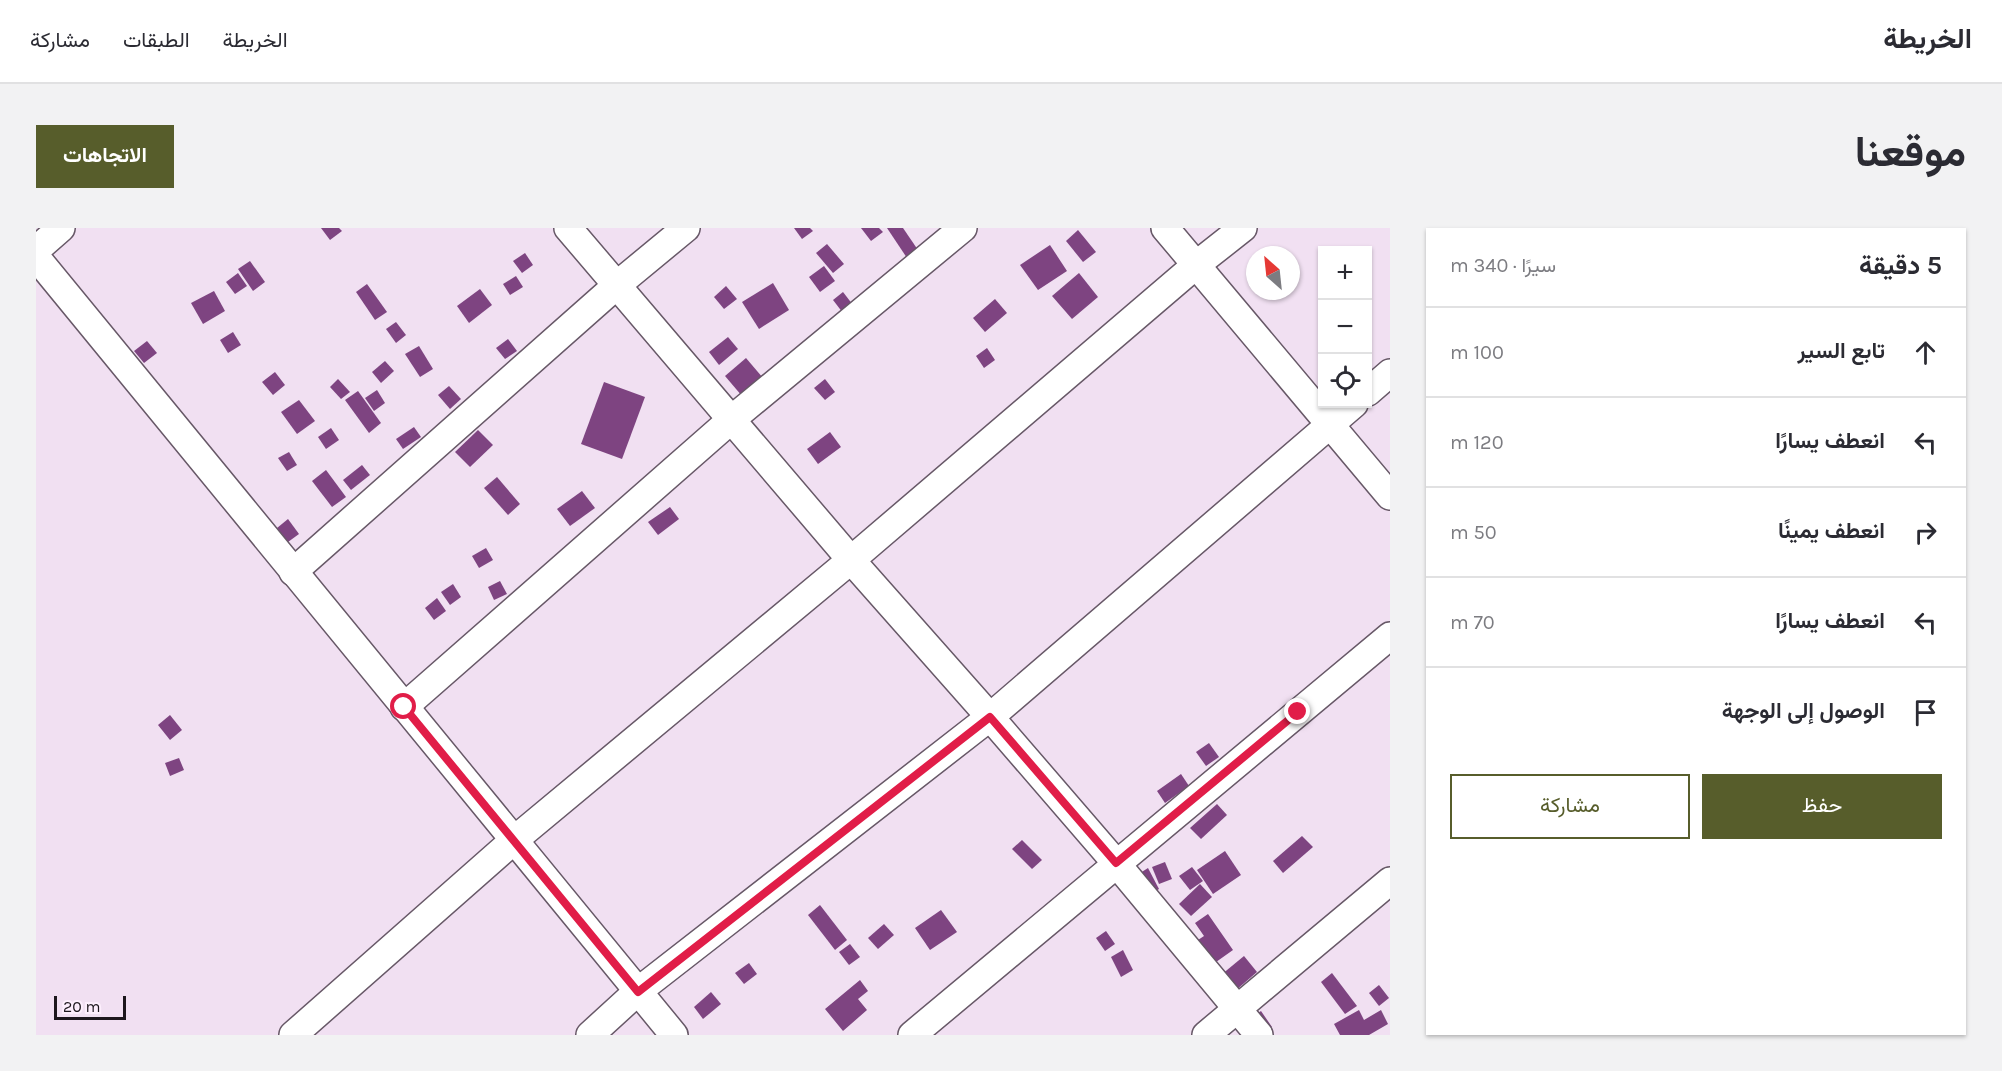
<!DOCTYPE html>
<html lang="ar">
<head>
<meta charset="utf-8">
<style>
  :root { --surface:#fff; --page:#f2f2f3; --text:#2b2b33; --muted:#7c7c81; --line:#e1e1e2; --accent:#575d2b }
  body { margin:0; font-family:Karla,Vazirmatn,sans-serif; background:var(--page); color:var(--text); direction:rtl }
  .controls { position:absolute; right:18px; top:18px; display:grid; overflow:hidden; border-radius:0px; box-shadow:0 2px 4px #0004 }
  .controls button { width:54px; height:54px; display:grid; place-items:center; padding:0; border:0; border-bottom:2px solid var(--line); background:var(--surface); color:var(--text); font:30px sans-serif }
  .compass { position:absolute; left:1210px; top:18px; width:54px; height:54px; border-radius:50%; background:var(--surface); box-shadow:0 2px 4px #0004; rotate:333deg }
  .scale { position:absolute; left:18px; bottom:15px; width:72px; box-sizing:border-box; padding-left:6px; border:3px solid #1d171d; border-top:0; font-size:16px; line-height:21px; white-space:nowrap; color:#1d171d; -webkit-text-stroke:4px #fdeffd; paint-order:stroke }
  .stop { position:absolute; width:18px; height:18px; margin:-14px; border:4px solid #e11d48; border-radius:50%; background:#fff }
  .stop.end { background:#e11d48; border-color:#fff; box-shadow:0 2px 6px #0008 }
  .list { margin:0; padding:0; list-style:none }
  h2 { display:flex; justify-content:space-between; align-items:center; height:78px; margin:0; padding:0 24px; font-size:26px }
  h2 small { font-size:20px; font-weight:400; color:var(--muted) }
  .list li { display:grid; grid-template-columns:39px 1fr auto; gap:18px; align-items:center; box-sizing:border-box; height:90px; padding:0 24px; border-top:2px solid var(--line) }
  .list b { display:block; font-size:22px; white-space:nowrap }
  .list em { font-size:20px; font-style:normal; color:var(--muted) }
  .actions { display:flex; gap:12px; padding:18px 24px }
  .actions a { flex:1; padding:14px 0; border:2px solid var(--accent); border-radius:0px; text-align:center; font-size:21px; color:var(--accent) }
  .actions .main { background:var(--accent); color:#fff }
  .icon { flex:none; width:33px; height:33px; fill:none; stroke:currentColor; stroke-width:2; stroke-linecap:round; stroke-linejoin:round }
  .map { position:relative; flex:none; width:1354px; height:807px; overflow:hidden; direction:ltr; border-radius:0px }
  header { display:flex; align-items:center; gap:36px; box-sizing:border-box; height:84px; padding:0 30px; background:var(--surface); border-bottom:2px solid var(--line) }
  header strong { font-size:28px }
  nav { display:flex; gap:33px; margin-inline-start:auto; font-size:21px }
  .intro { display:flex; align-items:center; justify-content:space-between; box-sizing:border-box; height:144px; padding:0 36px }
  h1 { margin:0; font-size:42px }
  .button { padding:15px 27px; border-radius:0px; background:var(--accent); color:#fff; font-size:21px; font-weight:700 }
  main { display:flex; gap:36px; padding:0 36px }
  aside { flex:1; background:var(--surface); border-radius:0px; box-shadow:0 2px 4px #0004 }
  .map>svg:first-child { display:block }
</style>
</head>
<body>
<header>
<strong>الخريطة</strong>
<nav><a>الخريطة</a><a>الطبقات</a><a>مشاركة</a></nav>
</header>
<div class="intro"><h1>موقعنا</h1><a class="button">الاتجاهات</a></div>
<main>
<aside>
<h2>5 دقيقة<small>سيرًا · 340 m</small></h2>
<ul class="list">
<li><svg class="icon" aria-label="ahead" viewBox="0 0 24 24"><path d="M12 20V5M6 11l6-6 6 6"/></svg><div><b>تابع السير</b></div><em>100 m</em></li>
<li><svg class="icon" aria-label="left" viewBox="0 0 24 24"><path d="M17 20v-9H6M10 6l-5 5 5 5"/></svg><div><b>انعطف يسارًا</b></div><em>120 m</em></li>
<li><svg class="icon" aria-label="right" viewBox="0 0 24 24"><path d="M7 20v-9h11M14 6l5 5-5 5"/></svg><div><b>انعطف يمينًا</b></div><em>50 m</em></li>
<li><svg class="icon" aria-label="left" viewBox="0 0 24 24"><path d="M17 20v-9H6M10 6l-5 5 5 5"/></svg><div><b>انعطف يسارًا</b></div><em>70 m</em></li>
<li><svg class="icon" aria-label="arrive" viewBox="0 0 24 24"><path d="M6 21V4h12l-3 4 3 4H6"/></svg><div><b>الوصول إلى الوجهة</b></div></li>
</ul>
<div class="actions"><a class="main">حفظ</a><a>مشاركة</a></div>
</aside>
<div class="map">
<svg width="1354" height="807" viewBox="0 0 1354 807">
  <rect width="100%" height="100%" fill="#f1e0f2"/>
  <g fill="#7e4481">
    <polygon points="285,0 303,0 306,3 294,12"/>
    <polygon points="758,0 774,0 777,3 766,11"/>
    <polygon points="825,0 843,0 847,4 835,13"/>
    <polygon points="851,0 867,0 882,22 871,30"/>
    <polygon points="1042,2 1060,24 1047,34 1030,13"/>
    <polygon points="791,16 808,36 797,45 780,25"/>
    <polygon points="1014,17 1031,43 1002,62 984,37"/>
    <polygon points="489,25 497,37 486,45 477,33"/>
    <polygon points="214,33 229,54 217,63 202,41"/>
    <polygon points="788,38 799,53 784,64 773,49"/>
    <polygon points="202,45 211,58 199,66 190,54"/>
    <polygon points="1043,45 1062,69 1036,91 1016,68"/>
    <polygon points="480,48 487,59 474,67 467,56"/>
    <polygon points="737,55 753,82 723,101 706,74"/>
    <polygon points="331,56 351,84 339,92 320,64"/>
    <polygon points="690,58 701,71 688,81 678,69"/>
    <polygon points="444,61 456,77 433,95 421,78"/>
    <polygon points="178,63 189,83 167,96 155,75"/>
    <polygon points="807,64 817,77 807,85 797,72"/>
    <polygon points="959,71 971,85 949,104 937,90"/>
    <polygon points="360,94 370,107 360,115 350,101"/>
    <polygon points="197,104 205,117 192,125 184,112"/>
    <polygon points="692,109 702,121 683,137 673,124"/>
    <polygon points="472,111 481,123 469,131 460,120"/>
    <polygon points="111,113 121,125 108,135 98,123"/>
    <polygon points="383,118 397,141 384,149 369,126"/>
    <polygon points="951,120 959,132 948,140 940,128"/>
    <polygon points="710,130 727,150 706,168 689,148"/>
    <polygon points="349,133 358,143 345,155 336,144"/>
    <polygon points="239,144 249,157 237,167 226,154"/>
    <polygon points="302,151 314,164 305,171 294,159"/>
    <polygon points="789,151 799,164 789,172 778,160"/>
    <polygon points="568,154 609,169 586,231 545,216"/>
    <polygon points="413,158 425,171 414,181 402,167"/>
    <polygon points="341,162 349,175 338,183 329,170"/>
    <polygon points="322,163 345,195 333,205 309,172"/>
    <polygon points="263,172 279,193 261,206 245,184"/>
    <polygon points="378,199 385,209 367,221 360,211"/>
    <polygon points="295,200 303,212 290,221 282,209"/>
    <polygon points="442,202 457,217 434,239 419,224"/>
    <polygon points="794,204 805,219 782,236 771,221"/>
    <polygon points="253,224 261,237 251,243 242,230"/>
    <polygon points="326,237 334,247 315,262 307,252"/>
    <polygon points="290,242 310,269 296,279 276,253"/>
    <polygon points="461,249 484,276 472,287 448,260"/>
    <polygon points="546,263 559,280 534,298 521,281"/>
    <polygon points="634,279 643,291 622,307 612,294"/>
    <polygon points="252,291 263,306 252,314 241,300"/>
    <polygon points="450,320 457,332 443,340 436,328"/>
    <polygon points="464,353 471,366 458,372 452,359"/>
    <polygon points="417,356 425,369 414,377 405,364"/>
    <polygon points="401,370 410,383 398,392 389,380"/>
    <polygon points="134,487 146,502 134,512 122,497"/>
    <polygon points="1173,515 1183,529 1170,538 1160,524"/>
    <polygon points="143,530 148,542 134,548 129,535"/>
    <polygon points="1145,546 1153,558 1129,575 1121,563"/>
    <polygon points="1181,576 1191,587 1165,611 1154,600"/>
    <polygon points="1266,608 1277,619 1247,645 1237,633"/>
    <polygon points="986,612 1006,632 996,641 976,621"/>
    <polygon points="1189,623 1205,647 1177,666 1161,642"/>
    <polygon points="1129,634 1136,651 1123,656 1116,639"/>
    <polygon points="1156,639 1167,653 1154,662 1143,648"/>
    <polygon points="1112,640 1123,661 1113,667 1101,647"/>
    <polygon points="1164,656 1176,669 1155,688 1143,676"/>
    <polygon points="784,677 811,712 799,722 772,687"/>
    <polygon points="905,682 921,704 894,722 879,700"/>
    <polygon points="1172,686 1197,722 1173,739 1156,716 1168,708 1159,695"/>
    <polygon points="848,696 858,707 842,721 832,710"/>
    <polygon points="1070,703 1079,716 1069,723 1060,710"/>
    <polygon points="814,716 824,729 813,737 803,724"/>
    <polygon points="1087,722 1097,742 1085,749 1075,729"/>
    <polygon points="1208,728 1221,744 1199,763 1185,747"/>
    <polygon points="713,735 721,746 708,756 699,745"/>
    <polygon points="1296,745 1321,778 1309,786 1285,754"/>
    <polygon points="824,752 832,763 822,771 831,782 807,803 789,781"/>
    <polygon points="1343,757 1353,770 1343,778 1333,765"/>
    <polygon points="675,764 685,776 667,791 658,779"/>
    <polygon points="1323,782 1328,792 1345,782 1352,796 1333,807 1304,807 1298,796"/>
    <polygon points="1225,783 1236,799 1227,805 1216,789"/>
  </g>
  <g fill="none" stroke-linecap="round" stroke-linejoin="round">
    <defs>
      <g id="street">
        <polyline points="532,0 815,332 954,489 1080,635 1223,807"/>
        <polyline points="1129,0 1354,268"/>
        <polyline points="0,22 25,0"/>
        <polyline points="0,29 638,807"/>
        <polyline points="1332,164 1354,145"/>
        <polyline points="257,344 581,57 650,0"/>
        <polyline points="368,479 696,191 927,0"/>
        <polyline points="257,807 477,613 815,332 1160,37 1207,0"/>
        <polyline points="554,807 601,764 954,489 1318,176"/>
        <polyline points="876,807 1354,408"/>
        <polyline points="1170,807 1354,653"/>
      </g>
    </defs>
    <use href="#street" stroke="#675867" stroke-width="30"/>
    <use href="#street" stroke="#fff" stroke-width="27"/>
  </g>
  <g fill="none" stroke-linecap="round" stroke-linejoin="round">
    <polyline stroke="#e11d48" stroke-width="8" points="368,479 602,764 954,489 1080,635 1262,484"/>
  </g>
</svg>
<div class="controls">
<button>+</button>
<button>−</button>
<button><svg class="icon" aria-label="locate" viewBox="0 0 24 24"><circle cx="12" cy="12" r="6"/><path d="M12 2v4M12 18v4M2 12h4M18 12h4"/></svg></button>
</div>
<svg class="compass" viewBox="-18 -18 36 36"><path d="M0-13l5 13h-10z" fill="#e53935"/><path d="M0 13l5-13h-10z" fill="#7c7c81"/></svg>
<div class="scale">20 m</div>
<div class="stop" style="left:368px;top:479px"></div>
<div class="stop end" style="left:1262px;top:484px"></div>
</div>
</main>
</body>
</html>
